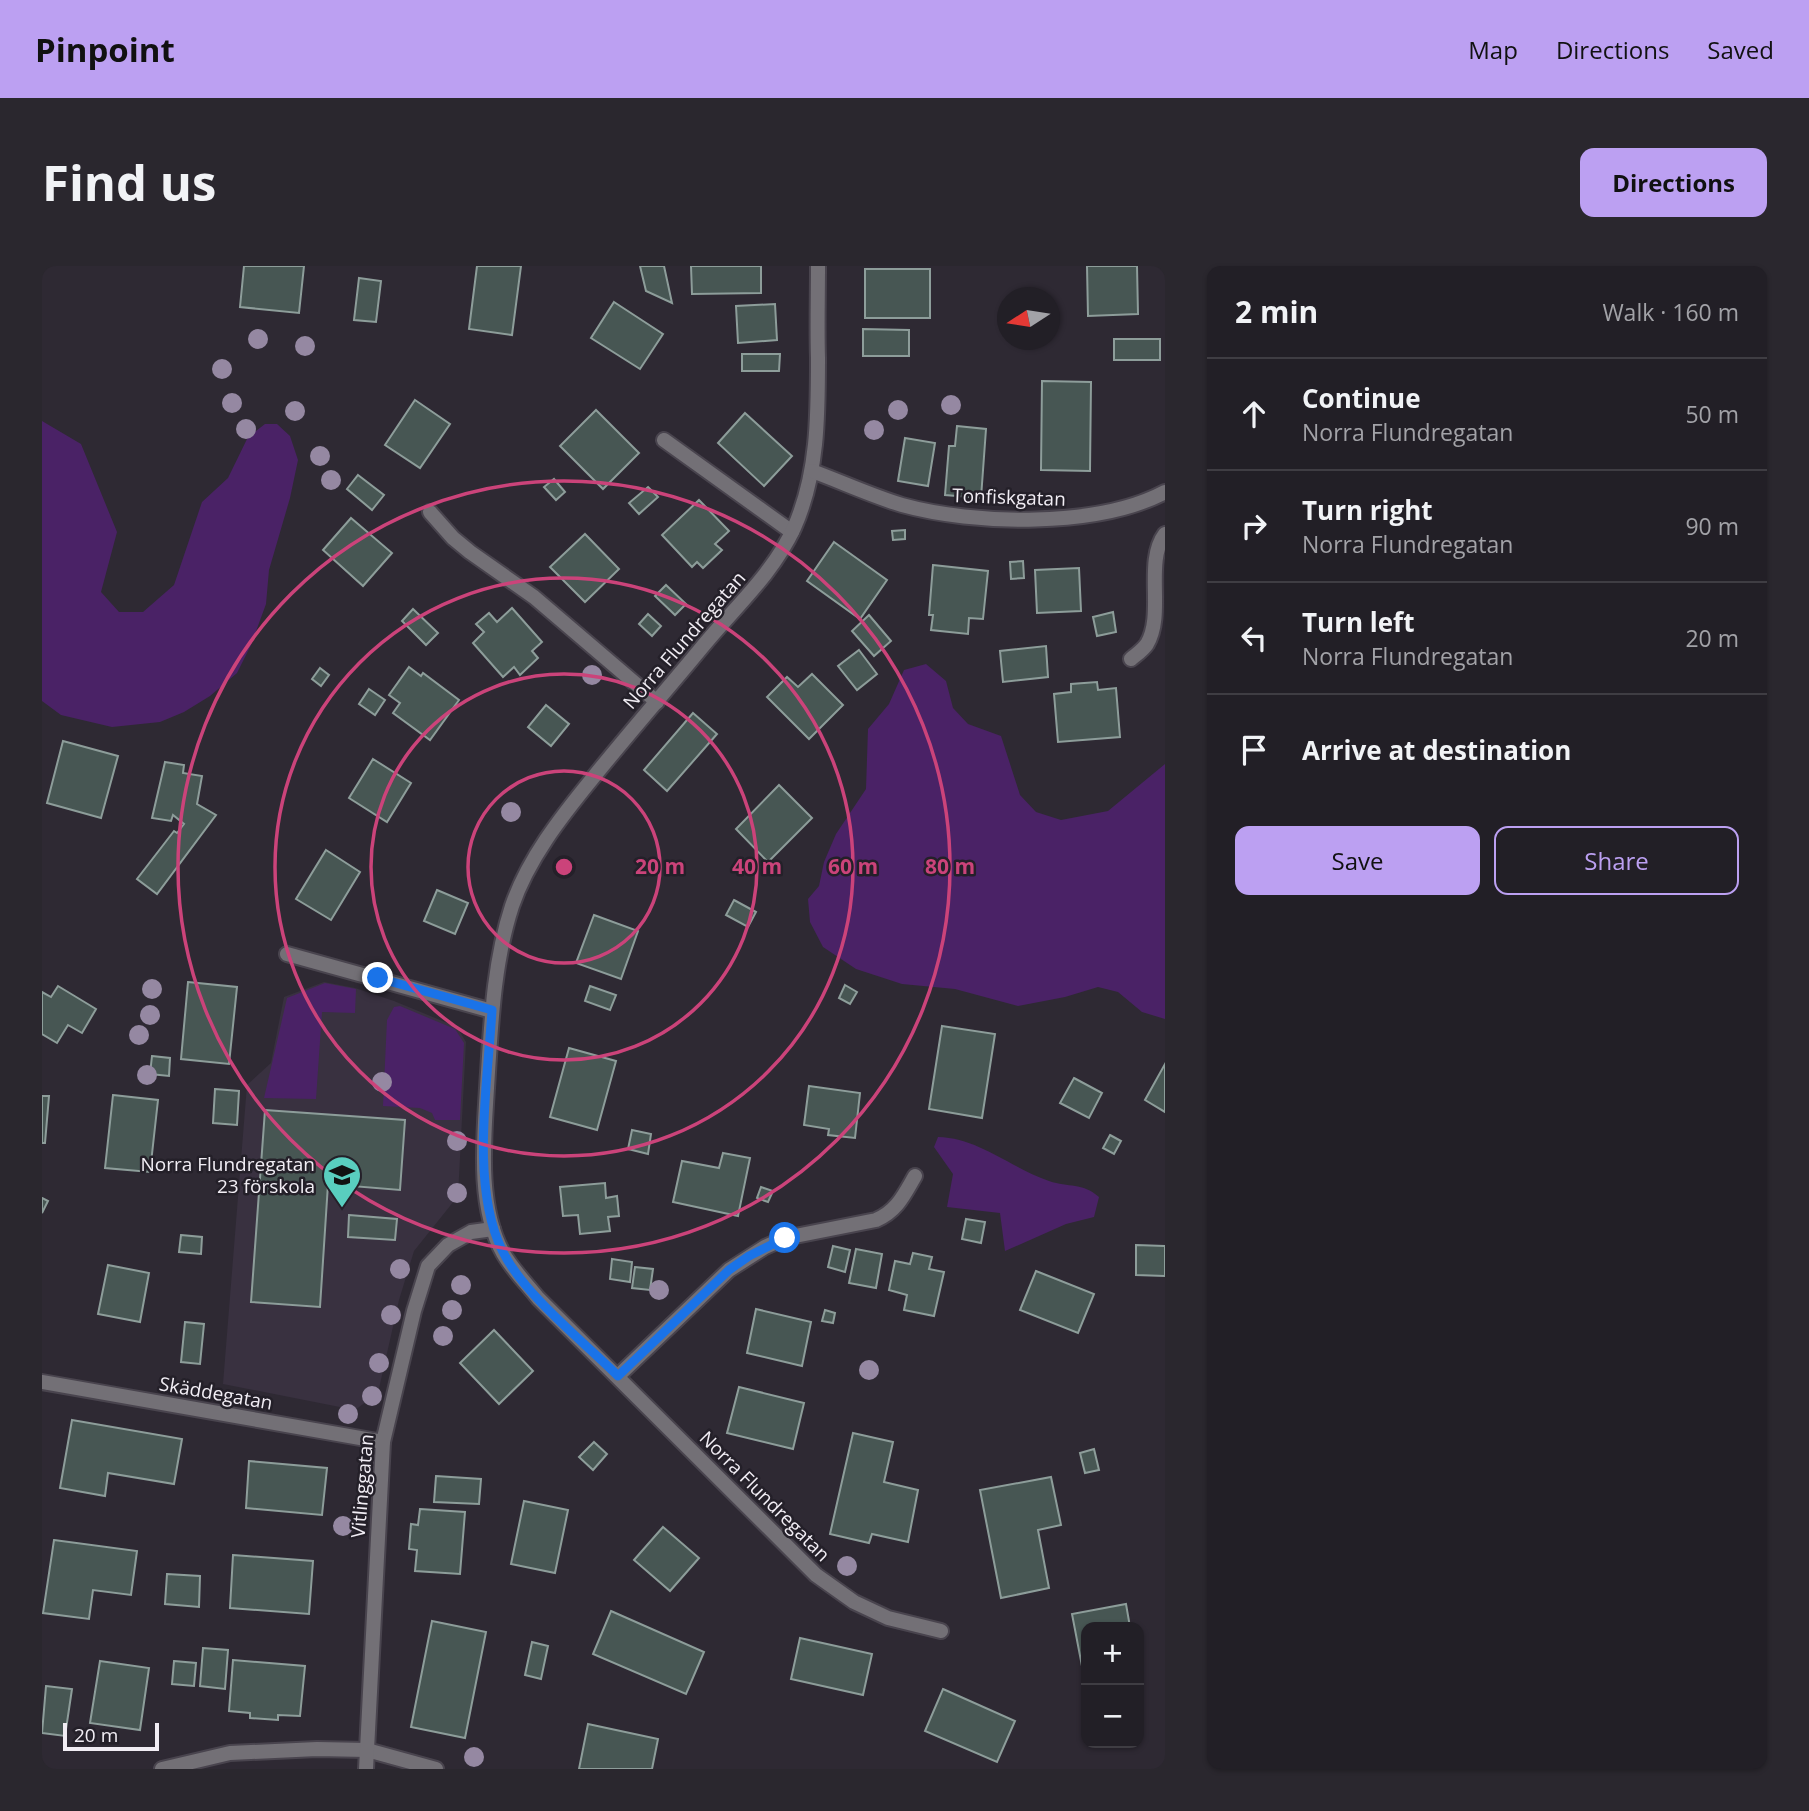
<!DOCTYPE html>
<html lang="en">
<head>
<meta charset="utf-8">
<style>
  :root { --surface:#221f26; --page:#2a272e; --text:#f1f3f6; --muted:#a2a2a7; --line:#3f3d43; --accent:#bca0f2 }
  body { margin:0; font-family:"Open Sans",sans-serif; background:var(--page); color:var(--text) }
  .controls { position:absolute; right:21px; bottom:21px; display:grid; overflow:hidden; border-radius:14px; box-shadow:0 2px 5px #0004 }
  .controls button { width:63px; height:63px; display:grid; place-items:center; padding:0; border:0; border-bottom:2px solid var(--line); background:var(--surface); color:var(--text); font:35px sans-serif }
  .compass { position:absolute; left:955px; top:21px; width:63px; height:63px; border-radius:50%; background:var(--surface); box-shadow:0 2px 5px #0004; rotate:258deg }
  .scale { position:absolute; left:21px; bottom:18px; width:96px; box-sizing:border-box; padding-left:7px; border:4px solid #f1edf4; border-top:0; font-size:19px; line-height:24px; white-space:nowrap; color:#f1edf4; -webkit-text-stroke:5px #242029; paint-order:stroke }
  .stop { position:absolute; width:21px; height:21px; margin:-16px; border:5px solid #1a73e8; border-radius:50%; background:#fff }
  .stop.end { background:#1a73e8; border-color:#fff; box-shadow:0 2px 7px #0008 }
  .list { margin:0; padding:0; list-style:none }
  h2 { display:flex; justify-content:space-between; align-items:center; height:91px; margin:0; padding:0 28px; font-size:30px }
  h2 small { font-size:23px; font-weight:400; color:var(--muted) }
  .list li { display:grid; grid-template-columns:46px 1fr auto; gap:21px; align-items:center; box-sizing:border-box; height:112px; padding:0 28px; border-top:2px solid var(--line) }
  .list b { display:block; font-size:26px; white-space:nowrap }
  .list p { margin:0; font-size:23px; white-space:nowrap; color:var(--muted) }
  .list em { font-size:23px; font-style:normal; color:var(--muted) }
  .actions { display:flex; gap:14px; padding:21px 28px }
  .actions a { flex:1; padding:16px 0; border:2px solid var(--accent); border-radius:14px; text-align:center; font-size:24px; color:var(--accent) }
  .actions .main { background:var(--accent); color:#111 }
  .icon { flex:none; width:38px; height:38px; fill:none; stroke:currentColor; stroke-width:2; stroke-linecap:round; stroke-linejoin:round }
  .map { position:relative; flex:none; width:1123px; height:1503px; overflow:hidden; border-radius:14px }
  header { display:flex; align-items:center; gap:42px; box-sizing:border-box; height:98px; padding:0 35px; background:var(--accent); color:#111 }
  header strong { font-size:33px }
  nav { display:flex; gap:38px; margin-inline-start:auto; font-size:24px }
  .intro { display:flex; align-items:center; justify-content:space-between; box-sizing:border-box; height:168px; padding:0 42px }
  h1 { margin:0; font-size:49px }
  .button { padding:18px 32px; border-radius:14px; background:var(--accent); color:#111; font-size:24px; font-weight:700 }
  main { display:flex; gap:42px; padding:0 42px }
  aside { flex:1; background:var(--surface); border-radius:14px; box-shadow:0 2px 5px #0004 }
  .map>svg:first-child { display:block }
</style>
</head>
<body>
<header>
<strong>Pinpoint</strong>
<nav><a>Map</a><a>Directions</a><a>Saved</a></nav>
</header>
<div class="intro"><h1>Find us</h1><a class="button">Directions</a></div>
<main>
<div class="map">
<svg width="1123" height="1503" viewBox="0 0 1123 1503">
  <rect width="100%" height="100%" fill="#2e2933"/>
  <polygon fill="#393140" points="282,716 313,722 352,735 415,761 424,776 416,930 372,985 357,1034 336,1127 313,1144 181,1118 205,819 229,797 242,731"/>
  <g fill="#4a2266">
    <polygon points="0,155 39,178 75,266 59,326 77,346 101,346 132,319 160,236 186,212 206,171 223,158 235,158 248,170 256,194 248,232 227,304 224,338 209,379 195,407 168,430 142,446 118,456 70,461 19,449 0,435"/>
    <polygon points="884,398 904,415 911,442 926,458 959,470 978,529 994,546 1019,554 1066,545 1123,498 1123,753 1100,746 1076,726 1056,721 1023,731 976,740 913,723 860,718 814,703 781,681 768,656 766,633 777,620 782,596 794,568 824,523 826,463 847,438 862,404"/>
    <polygon points="283,717 314,723 313,747 280,746 274,833 222,832 245,732"/>
    <polygon points="358,740 413,763 422,777 418,854 393,854 390,847 378,842 341,840 345,754 352,741"/>
    <path d="M896 871C937 872 969 902 1007 915 1027 922 1040 916 1057 931L1052 951 1024 958 963 985 958 947 905 941 911 908 892 881Z"/>
  </g>
  <g fill="#475653" stroke="#8d9d9a" stroke-width="2">
    <polygon points="202,0 262,0 257,47 198,41"/>
    <polygon points="435,0 479,0 470,69 427,63"/>
    <polygon points="598,0 622,0 630,37 604,25"/>
    <polygon points="649,0 719,0 719,27 650,28"/>
    <polygon points="1045,0 1095,0 1096,48 1046,50"/>
    <rect x="823" y="3" width="65" height="49"/>
    <polygon points="317,12 339,15 334,56 312,54"/>
    <polygon points="572,36 621,68 598,103 549,72"/>
    <polygon points="733,38 735,74 696,77 694,40"/>
    <polygon points="821,63 867,64 867,90 821,90"/>
    <rect x="1072" y="73" width="46" height="21"/>
    <polygon points="700,88 738,88 737,105 700,105"/>
    <polygon points="1000,115 1049,116 1048,205 999,204"/>
    <polygon points="373,134 408,158 378,202 343,179"/>
    <polygon points="554,144 597,187 561,223 518,180"/>
    <polygon points="703,147 750,190 722,220 676,177"/>
    <polygon points="915,160 944,163 939,232 903,229 907,180 913,180"/>
    <polygon points="863,172 893,177 886,220 856,215"/>
    <polygon points="316,209 342,229 330,244 305,223"/>
    <polygon points="512,213 523,226 514,234 502,221"/>
    <polygon points="606,221 616,231 597,248 587,237"/>
    <polygon points="657,234 687,265 673,278 680,284 661,302 655,296 650,301 620,269"/>
    <polygon points="309,252 350,287 321,320 281,284"/>
    <polygon points="863,264 863,273 851,274 850,265"/>
    <polygon points="543,268 577,303 543,336 508,301"/>
    <polygon points="792,276 845,314 818,353 765,315"/>
    <polygon points="981,295 982,312 969,313 968,296"/>
    <polygon points="891,299 946,305 941,353 927,352 926,368 889,364 891,349 887,349"/>
    <polygon points="1037,302 1039,345 995,347 993,304"/>
    <polygon points="624,319 644,338 633,349 613,330"/>
    <polygon points="470,342 500,376 490,385 496,392 478,409 472,401 461,411 431,377 442,366 434,358 447,347 455,356"/>
    <polygon points="371,343 396,367 384,379 360,355"/>
    <polygon points="1071,346 1074,366 1055,370 1051,351"/>
    <polygon points="606,348 619,360 610,370 597,358"/>
    <polygon points="827,349 849,375 832,390 810,365"/>
    <polygon points="1004,380 1006,411 961,416 958,385"/>
    <polygon points="817,384 835,408 815,424 796,400"/>
    <polygon points="367,401 379,410 381,407 417,434 388,474 351,447 358,437 347,429"/>
    <polygon points="278,402 287,409 279,420 270,413"/>
    <polygon points="770,408 801,439 767,473 725,431 745,411 756,421"/>
    <polygon points="1055,416 1056,424 1074,422 1078,471 1016,476 1012,428 1029,426 1029,418"/>
    <polygon points="327,423 343,434 333,449 317,438"/>
    <polygon points="504,439 527,458 509,480 486,461"/>
    <polygon points="651,447 675,468 625,525 602,504"/>
    <polygon points="21,475 76,490 59,552 5,537"/>
    <polygon points="331,493 369,517 345,556 307,532"/>
    <polygon points="123,496 142,499 141,507 160,510 155,538 174,549 115,628 95,613 132,565 135,567 142,558 131,549 129,555 110,552"/>
    <polygon points="737,519 770,552 726,596 694,563"/>
    <polygon points="284,584 318,606 289,654 254,633"/>
    <polygon points="395,624 426,637 413,668 382,655"/>
    <polygon points="692,634 714,646 706,661 684,649"/>
    <polygon points="552,649 596,665 579,713 534,697"/>
    <polygon points="146,716 195,721 187,798 139,793"/>
    <polygon points="803,719 815,726 808,738 797,732"/>
    <polygon points="16,720 54,743 40,767 26,759 15,777 0,768 0,726 9,731"/>
    <polygon points="548,720 574,729 568,744 543,735"/>
    <polygon points="900,760 953,768 940,852 887,843"/>
    <polygon points="527,782 574,795 555,864 508,851"/>
    <polygon points="110,790 128,792 127,810 108,808"/>
    <polygon points="1123,798 1123,846 1103,834"/>
    <polygon points="1032,812 1060,827 1047,852 1018,837"/>
    <polygon points="767,820 818,827 813,872 786,869 787,863 762,859"/>
    <polygon points="173,823 197,825 195,859 171,857"/>
    <polygon points="71,829 116,834 108,906 63,902"/>
    <polygon points="0,830 7,830 3,877 0,877"/>
    <polygon points="223,844 363,854 358,924 286,918 278,1041 209,1036"/>
    <polygon points="590,864 609,868 606,888 586,883"/>
    <polygon points="1068,869 1079,875 1072,888 1061,882"/>
    <polygon points="681,887 708,892 696,950 631,936 640,895 677,902"/>
    <polygon points="563,917 564,932 575,930 577,950 566,951 568,965 538,968 536,949 521,950 518,921"/>
    <polygon points="719,921 731,925 726,936 715,932"/>
    <polygon points="0,932 6,935 0,947"/>
    <polygon points="307,949 355,953 353,974 306,971"/>
    <polygon points="924,953 943,956 939,977 920,973"/>
    <polygon points="139,969 160,971 159,988 137,986"/>
    <polygon points="1094,979 1123,980 1123,1010 1094,1009"/>
    <polygon points="791,980 808,984 803,1006 786,1001"/>
    <polygon points="814,983 840,988 834,1022 807,1017"/>
    <polygon points="871,987 890,991 887,1003 902,1006 892,1050 862,1044 865,1029 847,1024 853,995 868,998"/>
    <polygon points="570,993 590,996 588,1016 568,1013"/>
    <polygon points="66,999 107,1007 98,1056 56,1048"/>
    <polygon points="593,1001 611,1003 608,1024 590,1022"/>
    <polygon points="994,1005 1052,1028 1036,1067 978,1044"/>
    <polygon points="714,1043 769,1056 760,1100 705,1087"/>
    <polygon points="783,1044 793,1047 791,1057 780,1055"/>
    <polygon points="143,1056 162,1058 158,1098 139,1096"/>
    <polygon points="452,1064 491,1105 457,1138 418,1097"/>
    <polygon points="697,1121 762,1137 751,1183 685,1167"/>
    <polygon points="30,1154 140,1173 132,1218 66,1207 63,1230 18,1222"/>
    <polygon points="811,1167 851,1176 842,1216 876,1224 866,1276 830,1268 827,1277 788,1268"/>
    <polygon points="552,1176 565,1188 551,1204 537,1191"/>
    <polygon points="1052,1183 1057,1204 1043,1207 1038,1187"/>
    <polygon points="207,1195 285,1202 280,1249 204,1242"/>
    <polygon points="394,1210 439,1213 437,1238 392,1236"/>
    <polygon points="1009,1211 1019,1259 996,1264 1007,1322 959,1332 938,1224"/>
    <polygon points="482,1235 526,1244 513,1307 469,1298"/>
    <polygon points="378,1243 423,1246 418,1308 373,1305 375,1284 367,1283 369,1258 376,1259"/>
    <polygon points="621,1261 657,1292 628,1325 592,1294"/>
    <polygon points="12,1274 95,1285 89,1329 51,1324 47,1353 1,1347"/>
    <polygon points="191,1289 271,1295 267,1348 188,1342"/>
    <polygon points="125,1308 158,1310 157,1341 123,1338"/>
    <polygon points="1084,1338 1088,1361 1044,1361 1044,1421 1030,1348"/>
    <polygon points="569,1345 662,1386 644,1428 551,1388"/>
    <polygon points="390,1355 444,1366 423,1472 369,1461"/>
    <polygon points="758,1372 830,1388 821,1429 749,1413"/>
    <polygon points="490,1376 506,1380 499,1413 483,1409"/>
    <polygon points="161,1382 186,1384 183,1423 158,1420"/>
    <polygon points="191,1394 263,1400 258,1450 236,1449 236,1454 208,1452 208,1447 187,1445"/>
    <polygon points="58,1395 107,1402 98,1464 48,1457"/>
    <polygon points="132,1395 154,1397 152,1420 130,1418"/>
    <polygon points="4,1420 30,1423 23,1470 0,1467"/>
    <polygon points="901,1423 973,1455 955,1496 883,1465"/>
    <polygon points="546,1458 616,1473 610,1503 537,1503"/>
  </g>
  <g fill="none" stroke-linecap="round" stroke-linejoin="round">
    <defs>
      <g id="service">
        <polyline points="622,174 750,266"/>
        <polyline points="388,246 411,272 428,286 492,331 615,436"/>
        <path d="M1089 393C1095 388 1101 384 1105 378 1123 348 1102 296 1123 268"/>
      </g>
      <g id="minor">
        <path d="M776 0C776 31 775 62 776 92 776 150 776 208 752 262 730 309 693 341 661 380 624 425 586 468 550 513 519 551 486 593 470 640 451 698 449 761 445 822 442 873 435 940 461 987 470 1003 484 1017 496 1032L774 1309 812 1336 846 1352 899 1365"/>
        <path d="M770 205C800 216 830 230 860 239 932 259 1056 262 1123 226"/>
        <polyline points="245,688 450,745"/>
        <path d="M576 1110 687 1004 723 981 743 972 834 954C855 945 862 929 873 910"/>
        <polyline points="0,1116 341,1176"/>
        <polyline points="120,1503 188,1487 275,1483 325,1484 394,1503"/>
        <polyline points="324,1503 341,1176 372,1045 386,1000 406,979 429,966 451,963"/>
      </g>
    </defs>
    <use href="#service" stroke="#49444e" stroke-width="18"/>
    <use href="#minor" stroke="#49444e" stroke-width="18"/>
    <use href="#service" stroke="#737076" stroke-width="14"/>
    <use href="#minor" stroke="#737076" stroke-width="14"/>
  </g>
  <g fill="#9588a2">
    <circle cx="216" cy="73" r="10"/>
    <circle cx="263" cy="80" r="10"/>
    <circle cx="180" cy="103" r="10"/>
    <circle cx="190" cy="137" r="10"/>
    <circle cx="909" cy="139" r="10"/>
    <circle cx="856" cy="144" r="10"/>
    <circle cx="253" cy="145" r="10"/>
    <circle cx="204" cy="163" r="10"/>
    <circle cx="832" cy="164" r="10"/>
    <circle cx="278" cy="190" r="10"/>
    <circle cx="289" cy="214" r="10"/>
    <circle cx="550" cy="409" r="10"/>
    <circle cx="469" cy="546" r="10"/>
    <circle cx="110" cy="723" r="10"/>
    <circle cx="108" cy="749" r="10"/>
    <circle cx="97" cy="769" r="10"/>
    <circle cx="105" cy="809" r="10"/>
    <circle cx="340" cy="816" r="10"/>
    <circle cx="415" cy="875" r="10"/>
    <circle cx="415" cy="927" r="10"/>
    <circle cx="358" cy="1003" r="10"/>
    <circle cx="419" cy="1019" r="10"/>
    <circle cx="617" cy="1024" r="10"/>
    <circle cx="410" cy="1044" r="10"/>
    <circle cx="349" cy="1049" r="10"/>
    <circle cx="401" cy="1070" r="10"/>
    <circle cx="337" cy="1097" r="10"/>
    <circle cx="827" cy="1104" r="10"/>
    <circle cx="330" cy="1130" r="10"/>
    <circle cx="306" cy="1148" r="10"/>
    <circle cx="301" cy="1260" r="10"/>
    <circle cx="805" cy="1300" r="10"/>
    <circle cx="432" cy="1491" r="10"/>
  </g>
  <g fill="none" stroke-linecap="round" stroke-linejoin="round">
    <path stroke="#1a73e8" stroke-width="9" d="M336 712 450 744C446 815 428 919 460 984 481 1028 541 1075 576 1110L687 1004 707 990 743 972"/>
  </g>
  <g fill="none" stroke="#cb437a" stroke-width="3.5">
    <circle cx="522" cy="601" r="96"/>
    <circle cx="522" cy="601" r="193"/>
    <circle cx="522" cy="601" r="289"/>
    <circle cx="522" cy="601" r="386"/>
  </g>
  <defs>
    <symbol id="school-pin" viewBox="-11 -11 22 30"><path d="M0 17L-7.5 6A9.5 9.5 0 1 1 7.5 6Z" fill="#59cebf" stroke="#242029"/><path d="M0-5L7-2L0 1L-7-2ZM-4 1L0 2.5L4 1V4Q0 6-4 4Z" fill="#111"/></symbol>
  </defs>
  <g fill-rule="evenodd">
    <use href="#school-pin" x="278" y="887" width="44" height="60"/>
  </g>
  <g text-anchor="middle" dominant-baseline="central" stroke-width="5" stroke-linejoin="round" paint-order="stroke">
    <g font-size="19" fill="#f1edf4" stroke="#242029">
      <text transform="translate(967 231) rotate(2)">Tonfiskgatan</text>
      <text transform="translate(642 374) rotate(-49)">Norra Flundregatan</text>
      <text transform="translate(174 1127) rotate(10)">Skäddegatan</text>
      <text transform="translate(320 1220) rotate(-85)">Vitlinggatan</text>
      <text transform="translate(723 1230) rotate(45)">Norra Flundregatan</text>
    </g>
    <g font-size="19" fill="#f1edf4" stroke="#242029" text-anchor="end">
      <text x="273" y="898">Norra Flundregatan<tspan x="273" dy="22">23 förskola</tspan></text>
    </g>
  </g>
  <circle cx="522" cy="601" r="10" fill="#cb437a" stroke="#242029" stroke-width="3.5"/>
  <g font-size="21" text-anchor="middle" font-weight="bold" fill="#cb437a" stroke="#242029" stroke-width="5" stroke-linejoin="round" paint-order="stroke">
    <text x="618" y="608">20 m</text>
    <text x="715" y="608">40 m</text>
    <text x="811" y="608">60 m</text>
    <text x="908" y="608">80 m</text>
  </g>
</svg>
<div class="controls">
<button>+</button>
<button>−</button>
</div>
<svg class="compass" viewBox="-18 -18 36 36"><path d="M0-13l5 13h-10z" fill="#e53935"/><path d="M0 13l5-13h-10z" fill="#a2a2a7"/></svg>
<div class="scale">20 m</div>
<div class="stop" style="left:743px;top:972px"></div>
<div class="stop end" style="left:336px;top:712px"></div>
</div>
<aside>
<h2>2 min<small>Walk · 160 m</small></h2>
<ul class="list">
<li><svg class="icon" aria-label="ahead" viewBox="0 0 24 24"><path d="M12 20V5M6 11l6-6 6 6"/></svg><div><b>Continue</b><p>Norra Flundregatan</p></div><em>50 m</em></li>
<li><svg class="icon" aria-label="right" viewBox="0 0 24 24"><path d="M7 20v-9h11M14 6l5 5-5 5"/></svg><div><b>Turn right</b><p>Norra Flundregatan</p></div><em>90 m</em></li>
<li><svg class="icon" aria-label="left" viewBox="0 0 24 24"><path d="M17 20v-9H6M10 6l-5 5 5 5"/></svg><div><b>Turn left</b><p>Norra Flundregatan</p></div><em>20 m</em></li>
<li><svg class="icon" aria-label="arrive" viewBox="0 0 24 24"><path d="M6 21V4h12l-3 4 3 4H6"/></svg><div><b>Arrive at destination</b></div></li>
</ul>
<div class="actions"><a class="main">Save</a><a>Share</a></div>
</aside>
</main>
</body>
</html>
